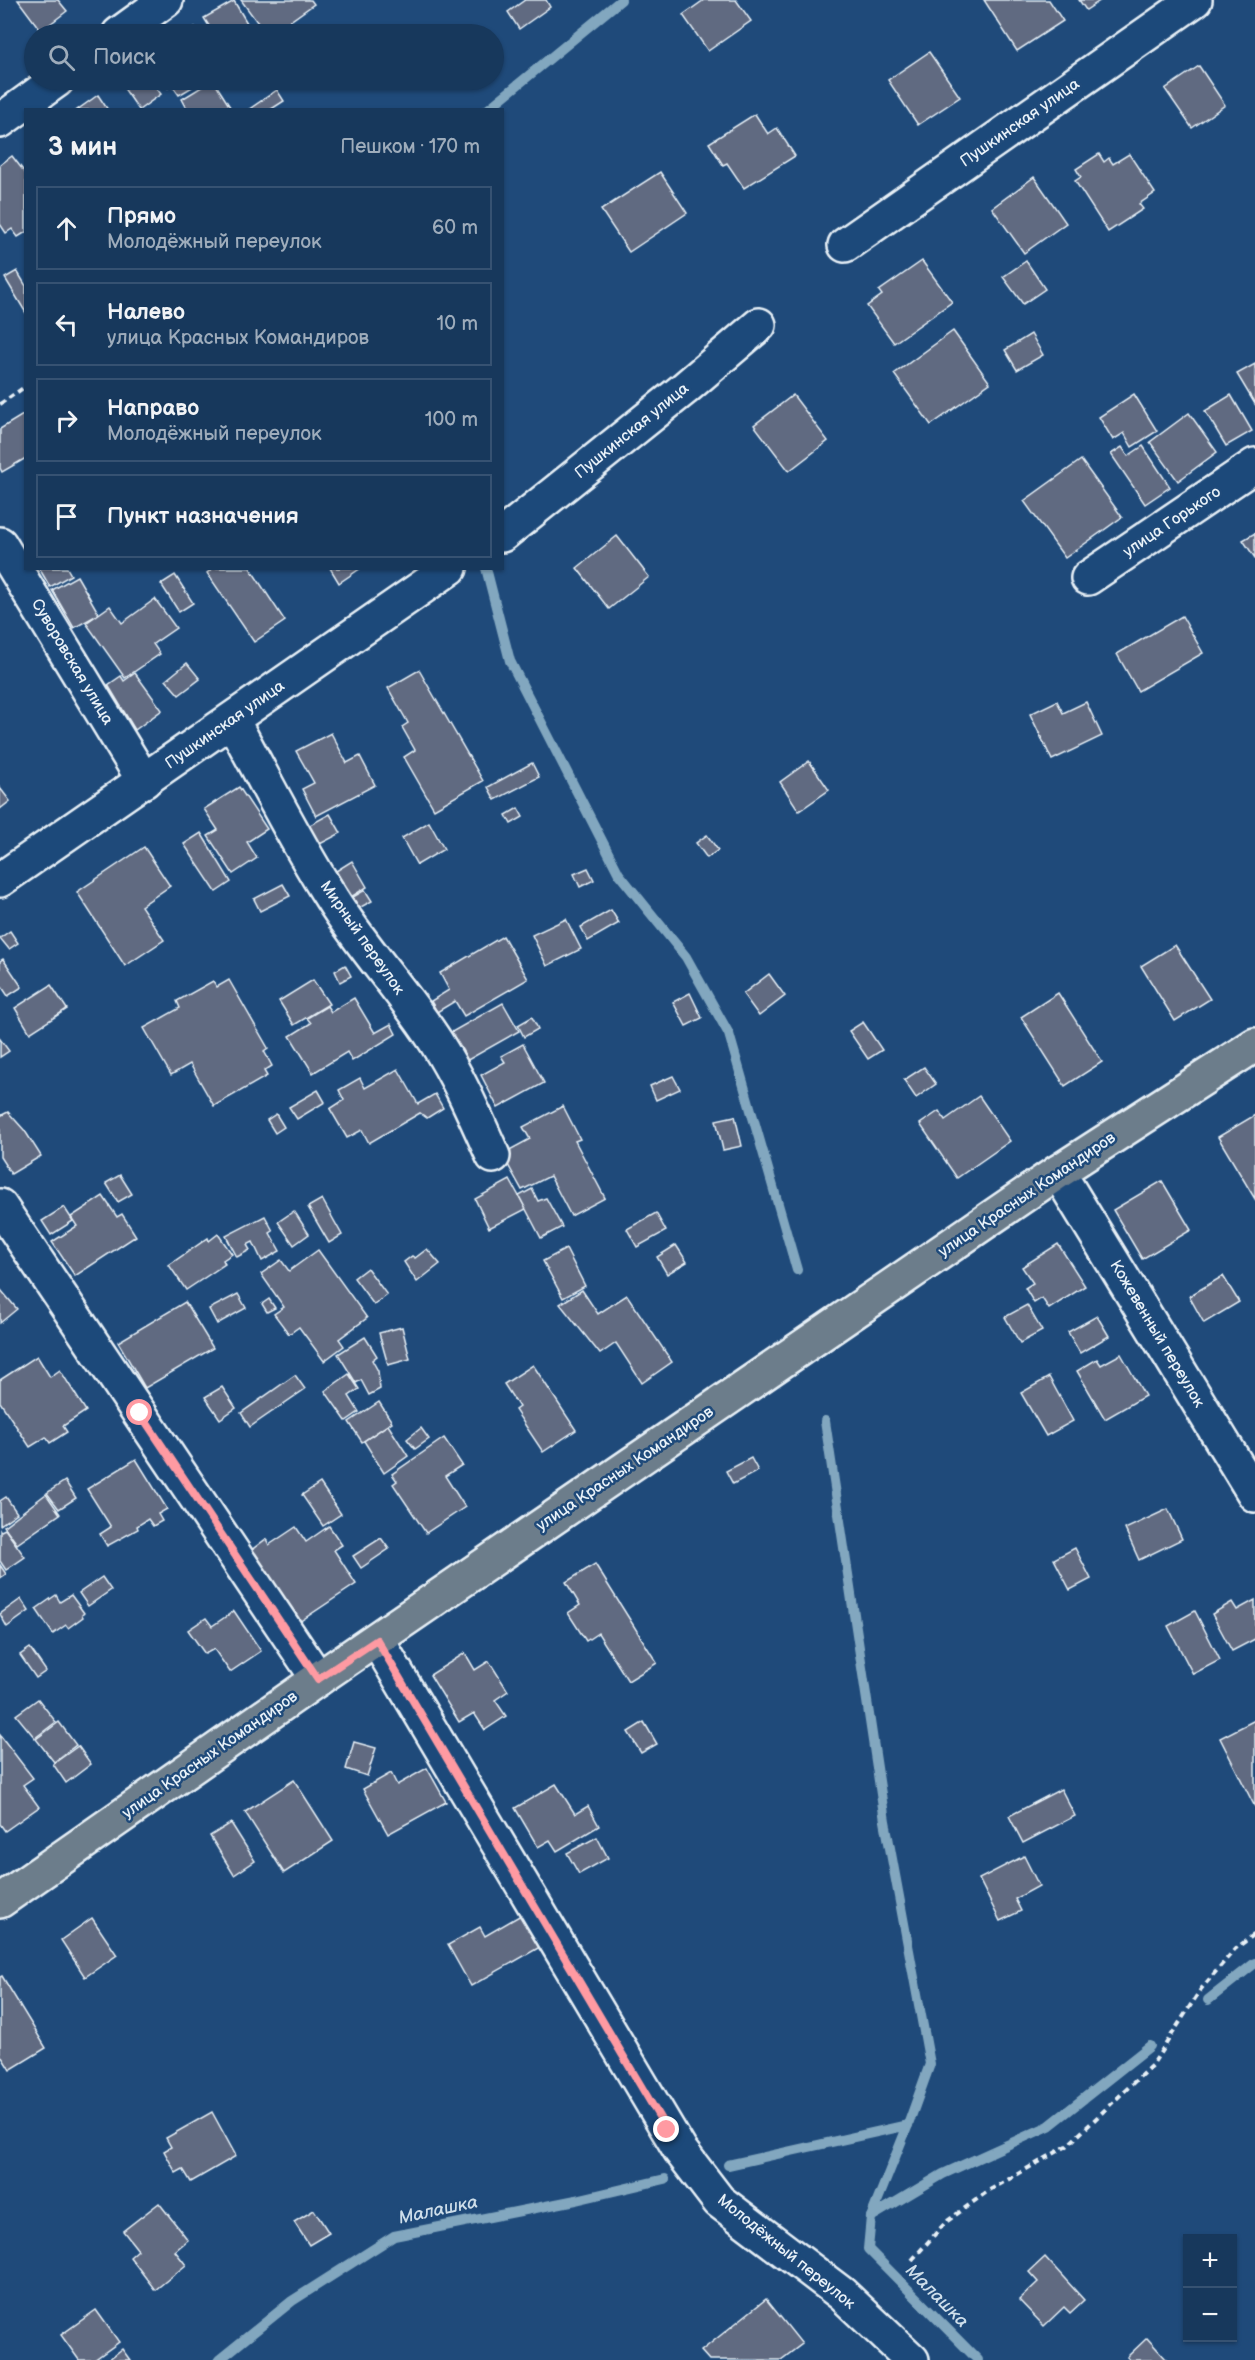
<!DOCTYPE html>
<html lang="ru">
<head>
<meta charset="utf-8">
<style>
  :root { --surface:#17385c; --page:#244365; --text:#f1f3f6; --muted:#9eacbb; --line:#365272 }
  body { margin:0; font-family:"Balsamiq Sans",sans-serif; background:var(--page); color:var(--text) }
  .controls { position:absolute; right:18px; bottom:18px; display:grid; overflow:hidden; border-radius:0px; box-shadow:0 2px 4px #0004 }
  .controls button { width:54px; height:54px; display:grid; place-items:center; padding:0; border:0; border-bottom:2px solid var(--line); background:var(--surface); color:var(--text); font:30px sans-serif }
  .stop { position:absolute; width:18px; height:18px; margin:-14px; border:4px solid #ff9aa2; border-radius:50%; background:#fff }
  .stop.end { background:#ff9aa2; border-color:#fff; box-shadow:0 2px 6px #0008 }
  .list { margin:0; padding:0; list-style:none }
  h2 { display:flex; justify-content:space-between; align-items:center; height:78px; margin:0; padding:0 24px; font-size:26px }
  h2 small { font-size:20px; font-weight:400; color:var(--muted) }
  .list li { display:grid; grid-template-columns:39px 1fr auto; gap:18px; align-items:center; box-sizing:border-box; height:84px; margin:0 12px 12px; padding:0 12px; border:2px solid var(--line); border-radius:0px }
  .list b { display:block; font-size:22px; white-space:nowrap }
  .list p { margin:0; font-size:20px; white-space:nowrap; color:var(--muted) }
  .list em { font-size:20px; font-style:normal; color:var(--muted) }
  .icon { flex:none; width:33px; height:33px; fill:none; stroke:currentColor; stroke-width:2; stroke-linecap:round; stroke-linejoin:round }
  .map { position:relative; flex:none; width:1255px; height:2360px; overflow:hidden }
  .search { position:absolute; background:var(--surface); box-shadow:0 2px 4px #0004; left:24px; top:24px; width:480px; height:66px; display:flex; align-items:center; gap:15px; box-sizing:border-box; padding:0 21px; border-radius:33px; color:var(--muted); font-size:22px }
  .panel { position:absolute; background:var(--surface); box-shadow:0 2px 4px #0004; left:24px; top:108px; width:480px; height:462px; border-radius:0px }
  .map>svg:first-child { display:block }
</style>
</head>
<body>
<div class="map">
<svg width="1255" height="2360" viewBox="0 0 1255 2360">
  <rect width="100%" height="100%" fill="#1f4a7a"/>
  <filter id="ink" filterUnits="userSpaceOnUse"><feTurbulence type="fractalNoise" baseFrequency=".0167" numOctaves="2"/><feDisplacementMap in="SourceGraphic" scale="12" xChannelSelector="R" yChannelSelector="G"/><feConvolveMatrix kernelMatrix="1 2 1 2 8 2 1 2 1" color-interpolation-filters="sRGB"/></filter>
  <g filter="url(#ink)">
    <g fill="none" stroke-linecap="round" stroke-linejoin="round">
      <g stroke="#82a7bf" stroke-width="10">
        <polyline points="487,110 621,0"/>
        <polyline points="486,568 510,661 619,874 686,957 729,1034 797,1270"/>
        <polyline points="825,1421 885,1821 930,2064 908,2125"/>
        <polyline points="1208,2000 1255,1963"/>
        <polyline points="728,2165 908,2125 871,2217 868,2249 978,2360"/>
        <polyline points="871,2217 943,2174 1049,2126 1150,2046"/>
        <polyline points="219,2360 292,2301 394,2236 576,2200 665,2179"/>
      </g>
    </g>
    <g fill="#616a81" stroke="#e8f1f8" stroke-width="1.5">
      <polygon points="18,0 58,0 67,11 41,31"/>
      <polygon points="241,0 311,0 314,4 272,34 266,34"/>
      <polygon points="525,0 546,0 550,7 519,29 508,12"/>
      <polygon points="704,0 736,0 751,21 708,51 683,15"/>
      <polygon points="984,0 1049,0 1063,21 1017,51"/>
      <polygon points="1079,0 1101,0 1086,10"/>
      <polygon points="234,1 250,28 240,34 214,34 204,18"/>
      <polygon points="195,27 199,34 183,34"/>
      <polygon points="929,52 960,97 918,125 888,80"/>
      <polygon points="1199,66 1225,105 1192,128 1165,89"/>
      <polygon points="121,80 150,80 161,94 139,110 119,81"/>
      <polygon points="163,80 204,80 179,95 172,85 168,88"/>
      <polygon points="213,80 232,110 188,110 182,99"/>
      <polygon points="277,90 284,101 270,110 248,110"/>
      <polygon points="98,95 108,110 77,110"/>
      <polygon points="755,114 768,134 777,128 795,156 744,188 727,163 723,165 709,143"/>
      <polygon points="1099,154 1104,162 1109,158 1113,164 1129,154 1155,193 1139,204 1143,209 1108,232 1075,181 1081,177 1076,169"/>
      <polygon points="12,156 26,174 26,232 18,237 12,229 6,233 0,224 0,165"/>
      <polygon points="660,172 687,213 629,252 601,210"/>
      <polygon points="1034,177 1066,223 1024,253 992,208"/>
      <polygon points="922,261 952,302 894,343 867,306 882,295 879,291"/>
      <polygon points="1026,261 1045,289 1023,304 1003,277"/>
      <polygon points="17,271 26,286 26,313 5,278"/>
      <polygon points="953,331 990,383 931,425 894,374"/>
      <polygon points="1031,334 1043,355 1017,370 1005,350"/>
      <polygon points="1255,364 1255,404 1237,374"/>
      <polygon points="1134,394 1157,431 1132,447 1124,433 1113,440 1099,417"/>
      <polygon points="793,395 828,441 789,471 754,425"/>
      <polygon points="1231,395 1252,431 1226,446 1205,411"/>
      <polygon points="26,413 26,458 2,472 0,468 0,429"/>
      <polygon points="1189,413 1217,452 1178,481 1150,442"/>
      <polygon points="1143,446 1170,487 1145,504 1111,454 1122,447 1128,456"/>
      <polygon points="1081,460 1122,517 1065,558 1024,501"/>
      <polygon points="1255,533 1255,558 1243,540"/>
      <polygon points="617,536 649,577 609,609 577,568"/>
      <polygon points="39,568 67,568 71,575 50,587"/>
      <polygon points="213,568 250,568 285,621 254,642 207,573"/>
      <polygon points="330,568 361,568 339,583"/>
      <polygon points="175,575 193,603 179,612 161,584"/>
      <polygon points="77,576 99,614 74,628 52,590"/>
      <polygon points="155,599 176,628 153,644 160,654 125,678 86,623 110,606 122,623"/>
      <polygon points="1182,616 1203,653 1138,691 1117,654"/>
      <polygon points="187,663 200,679 179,695 166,680"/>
      <polygon points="419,670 483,781 434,809 404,757 415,750 402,727 408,723 388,688"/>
      <polygon points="135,673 162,710 135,730 108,685 121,676 124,681"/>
      <polygon points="1057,701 1063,713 1086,702 1102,736 1052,760 1030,714"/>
      <polygon points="331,733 347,763 360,756 375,785 316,816 302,789 314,783 296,751"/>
      <polygon points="809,761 829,790 799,811 780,782"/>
      <polygon points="532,763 539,777 495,800 488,787"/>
      <polygon points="239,787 267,829 247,842 257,858 233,874 208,836 218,830 204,809"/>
      <polygon points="0,788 10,801 0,809"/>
      <polygon points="518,808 523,817 511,824 506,815"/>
      <polygon points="330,814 341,833 318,845 308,826"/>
      <polygon points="429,822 444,849 417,865 402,838"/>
      <polygon points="201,833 231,882 216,892 184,844"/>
      <polygon points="707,835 718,850 707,858 696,843"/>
      <polygon points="144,847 170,886 141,906 164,940 125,966 77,892"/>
      <polygon points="352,861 367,887 351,897 336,871"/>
      <polygon points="588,868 594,880 580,887 574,874"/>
      <polygon points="283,884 290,896 260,911 254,899"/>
      <polygon points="365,890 372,901 359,908 353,897"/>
      <polygon points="611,910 619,923 588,941 581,927"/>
      <polygon points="566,919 581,949 547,966 532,935"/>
      <polygon points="10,931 18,943 9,949 0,938"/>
      <polygon points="503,936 528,979 464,1016 455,1001 437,1012 431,1001 449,990 440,973"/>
      <polygon points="1175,945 1210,999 1175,1021 1141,966"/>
      <polygon points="3,959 22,987 8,996 0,984 0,961"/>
      <polygon points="345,965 351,976 340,982 335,971"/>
      <polygon points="769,974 785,996 759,1016 743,994"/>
      <polygon points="229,980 268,1048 264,1051 272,1066 264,1071 267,1076 214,1106 190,1064 171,1075 144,1028 180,1008 177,1001 213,981 217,987"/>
      <polygon points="313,980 329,1004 294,1025 279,1001"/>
      <polygon points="51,985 67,1009 30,1033 15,1008"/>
      <polygon points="690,993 702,1018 686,1026 673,1002"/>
      <polygon points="1058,993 1102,1062 1065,1086 1021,1017"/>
      <polygon points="354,998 375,1033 391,1024 396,1034 352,1061 347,1052 313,1073 290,1036 311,1023 307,1018 327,1006 331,1012"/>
      <polygon points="503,1003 519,1031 466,1061 450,1033"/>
      <polygon points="532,1017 538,1029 524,1037 518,1025"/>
      <polygon points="863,1022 882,1050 868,1059 849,1031"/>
      <polygon points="0,1039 9,1051 0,1057"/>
      <polygon points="523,1044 544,1083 498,1108 481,1075 505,1062 501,1056"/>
      <polygon points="924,1067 936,1084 916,1098 904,1080"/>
      <polygon points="398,1069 418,1104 435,1094 443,1108 427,1118 420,1113 369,1143 362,1130 347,1138 330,1109 344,1100 339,1090 360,1078 365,1088"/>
      <polygon points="673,1076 680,1089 656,1100 650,1086"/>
      <polygon points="318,1090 325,1102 297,1119 289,1107"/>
      <polygon points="979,1096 1010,1141 957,1178 920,1124 939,1111 945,1120"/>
      <polygon points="563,1106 580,1139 575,1141 605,1198 571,1216 550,1176 522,1190 502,1154 530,1139 523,1127"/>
      <polygon points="8,1112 25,1131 41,1156 11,1174 0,1157 0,1116"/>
      <polygon points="276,1114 284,1127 275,1133 267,1120"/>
      <polygon points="1255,1115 1255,1199 1218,1137"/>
      <polygon points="735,1116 742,1146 723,1150 716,1120"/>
      <polygon points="120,1175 132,1194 118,1202 106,1183"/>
      <polygon points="510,1180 526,1209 489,1228 475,1199"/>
      <polygon points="1162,1181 1191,1230 1142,1259 1113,1210"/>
      <polygon points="532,1189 538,1201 546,1198 562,1227 541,1238 519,1196"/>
      <polygon points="103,1196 117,1217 122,1214 136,1236 75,1276 52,1242 77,1226 71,1217"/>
      <polygon points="322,1199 342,1235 329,1243 308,1207"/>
      <polygon points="64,1207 73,1221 51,1235 42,1221"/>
      <polygon points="294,1211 309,1234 294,1245 278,1222"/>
      <polygon points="656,1213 666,1231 637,1247 627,1229"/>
      <polygon points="265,1216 273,1231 270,1233 280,1251 262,1261 253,1242 247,1245 250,1250 237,1257 226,1236"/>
      <polygon points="218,1234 232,1254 223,1260 225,1264 186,1290 169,1265 208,1238 209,1241"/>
      <polygon points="1058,1244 1085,1286 1049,1309 1042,1298 1034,1303 1025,1288 1033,1283 1022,1267"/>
      <polygon points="676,1245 687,1262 667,1274 657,1257"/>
      <polygon points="427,1249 440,1264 417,1282 404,1262 412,1256 415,1258"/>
      <polygon points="566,1249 585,1286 563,1298 543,1261"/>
      <polygon points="318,1250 367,1318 339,1339 344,1346 324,1361 299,1327 289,1334 274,1314 284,1307 261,1274 281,1260 289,1271"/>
      <polygon points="367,1268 387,1295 374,1305 354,1278"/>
      <polygon points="1223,1276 1239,1302 1204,1323 1189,1296"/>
      <polygon points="1,1290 17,1309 0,1323 0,1291"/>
      <polygon points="582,1290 598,1314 627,1295 672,1362 642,1383 616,1343 600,1354 560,1304"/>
      <polygon points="238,1294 246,1308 217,1324 209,1309"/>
      <polygon points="269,1299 275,1308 267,1312 262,1304"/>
      <polygon points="185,1302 213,1348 145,1388 118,1342"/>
      <polygon points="1027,1305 1042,1331 1020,1343 1005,1317"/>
      <polygon points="1097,1316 1109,1336 1080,1353 1068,1332"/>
      <polygon points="402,1327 410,1359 388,1365 379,1333"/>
      <polygon points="365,1337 377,1356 372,1360 378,1371 380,1389 369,1395 361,1380 356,1383 338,1354"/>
      <polygon points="1121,1354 1145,1396 1105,1419 1077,1371 1097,1359 1101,1365"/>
      <polygon points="37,1356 50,1377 60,1370 86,1411 63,1426 67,1432 50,1443 46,1437 30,1447 0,1402 0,1380"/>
      <polygon points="533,1365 576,1430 543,1452 515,1410 519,1407 504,1384"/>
      <polygon points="349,1374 359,1389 349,1396 359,1412 346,1421 325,1391"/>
      <polygon points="295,1375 305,1389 250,1427 241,1413"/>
      <polygon points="1049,1377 1073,1421 1046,1436 1021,1393"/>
      <polygon points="222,1387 236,1408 220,1419 205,1397"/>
      <polygon points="379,1402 392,1422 362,1442 349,1422"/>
      <polygon points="388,1425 408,1456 384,1473 364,1441"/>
      <polygon points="421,1428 429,1439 415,1449 407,1439"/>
      <polygon points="444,1438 462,1465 445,1476 465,1507 426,1533 393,1484 397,1481 392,1474"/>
      <polygon points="751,1458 758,1471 733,1484 726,1471"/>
      <polygon points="136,1459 167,1509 158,1514 162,1521 153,1526 148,1519 137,1526 138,1529 107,1546 100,1534 111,1527 87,1489"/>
      <polygon points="65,1481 76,1498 59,1509 47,1493"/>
      <polygon points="320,1483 341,1514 323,1526 302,1495"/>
      <polygon points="46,1494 60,1514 17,1544 4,1526"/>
      <polygon points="6,1497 17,1513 0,1525 0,1501"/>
      <polygon points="1168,1509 1182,1539 1139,1560 1125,1529"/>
      <polygon points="329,1526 342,1545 334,1550 356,1584 299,1622 250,1551 266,1539 269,1545 296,1527 306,1542"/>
      <polygon points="5,1529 25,1557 6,1570 0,1561 0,1530 1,1531"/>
      <polygon points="381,1538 389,1549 361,1568 353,1556"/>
      <polygon points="1075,1548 1091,1579 1070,1590 1054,1559"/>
      <polygon points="595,1564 657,1663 628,1681 598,1633 586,1641 568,1613 580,1605 566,1582"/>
      <polygon points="0,1565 6,1574 0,1578"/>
      <polygon points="102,1577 111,1590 88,1606 79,1593"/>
      <polygon points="56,1595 60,1602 71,1595 84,1613 82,1615 83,1617 68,1628 66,1625 53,1634 36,1609"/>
      <polygon points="21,1599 29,1611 7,1627 0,1614"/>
      <polygon points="1255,1600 1255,1639 1232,1651 1212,1614 1232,1602 1237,1610"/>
      <polygon points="234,1611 261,1651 230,1672 214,1649 205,1654 188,1630 206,1618 212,1626"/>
      <polygon points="1195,1611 1220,1660 1193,1674 1168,1626"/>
      <polygon points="30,1648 46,1671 36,1678 20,1655"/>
      <polygon points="465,1653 475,1670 489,1661 508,1691 495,1700 506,1716 485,1730 474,1713 459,1722 430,1675"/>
      <polygon points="38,1699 56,1722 35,1738 16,1715"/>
      <polygon points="1255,1720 1255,1807 1220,1738"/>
      <polygon points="59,1722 76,1745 54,1762 36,1739"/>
      <polygon points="644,1722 657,1744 641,1753 628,1732"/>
      <polygon points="0,1735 33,1778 23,1785 39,1807 5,1831 0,1824"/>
      <polygon points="354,1742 376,1748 367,1776 346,1769"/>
      <polygon points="78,1746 91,1764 66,1783 53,1764"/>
      <polygon points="427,1768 446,1802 388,1834 363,1789 391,1773 397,1785"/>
      <polygon points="294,1780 333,1841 284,1873 245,1812"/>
      <polygon points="556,1784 575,1814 588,1806 599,1826 557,1851 550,1840 538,1847 515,1808"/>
      <polygon points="1061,1789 1075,1816 1023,1843 1009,1816"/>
      <polygon points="231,1823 255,1861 234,1875 210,1836"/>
      <polygon points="597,1837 608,1858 579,1874 567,1853"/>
      <polygon points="1024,1856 1039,1886 1015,1899 1021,1911 1000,1921 979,1879"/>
      <polygon points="521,1915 540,1947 471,1986 448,1945 480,1927 485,1936"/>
      <polygon points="92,1918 117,1955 85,1977 61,1940"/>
      <polygon points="2,1976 46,2048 10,2070 0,2054 0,1977"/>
      <polygon points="212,2112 236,2156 191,2182 183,2169 176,2173 164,2151 171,2147 166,2138"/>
      <polygon points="159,2203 188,2240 175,2251 186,2265 155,2290 130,2257 138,2250 123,2231"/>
      <polygon points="314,2210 329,2233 309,2245 294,2222"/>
      <polygon points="1045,2257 1084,2300 1070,2313 1064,2307 1044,2326 1019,2300 1038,2282 1029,2272"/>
      <polygon points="766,2299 802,2344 781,2360 709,2360 701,2351"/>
      <polygon points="96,2310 119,2342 94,2360 79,2360 61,2335"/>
      <polygon points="1147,2338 1167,2360 1130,2360 1127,2357"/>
      <polygon points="122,2349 130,2360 108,2360"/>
    </g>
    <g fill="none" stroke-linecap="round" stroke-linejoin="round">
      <defs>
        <g id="minor">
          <polyline points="119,34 166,0"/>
          <polyline points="0,121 57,80"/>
          <polyline points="845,245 1195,0"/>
          <polyline points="502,535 684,389 759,325"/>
          <polyline points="0,544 144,781"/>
          <polyline points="1088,578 1255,465"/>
          <path d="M232 720C265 780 295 841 332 899 363 949 404 992 436 1042 459 1078 476 1118 493 1156"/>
          <polyline points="0,880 450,568"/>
          <polyline points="1058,1172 1255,1495"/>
          <polyline points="0,1206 318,1679"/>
          <polyline points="377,1640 680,2150 719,2201 842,2294 912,2360"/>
        </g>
        <polyline id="primary" points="0,1901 318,1679 1058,1172 1255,1045"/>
      </defs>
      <use href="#minor" stroke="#e8f1f8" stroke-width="38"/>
      <use href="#primary" stroke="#e8f1f8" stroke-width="38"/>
      <g stroke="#e8f1f8" stroke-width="4" stroke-dasharray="6 4.5" stroke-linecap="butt">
        <polyline points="0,404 26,386"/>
        <polyline points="912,2260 946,2222 988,2191 1067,2146 1153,2064 1201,1989 1235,1949 1255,1934"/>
      </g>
      <use href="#minor" stroke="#1f4a7a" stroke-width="33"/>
      <use href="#primary" stroke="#6c7d8b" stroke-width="33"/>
    </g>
  </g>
  <g fill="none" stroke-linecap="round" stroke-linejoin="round" filter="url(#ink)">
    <polyline stroke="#ff9aa2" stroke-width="8" points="140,1413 318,1679 377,1640 667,2130"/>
  </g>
  <g text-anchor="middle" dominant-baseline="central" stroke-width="5" stroke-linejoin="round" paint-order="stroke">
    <g font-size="16" fill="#e8f1f8" stroke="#1f4a7a">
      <text transform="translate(1020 123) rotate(-35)">Пушкинская улица</text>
      <text transform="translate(632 431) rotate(-39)">Пушкинская улица</text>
      <text transform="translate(1172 522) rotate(-34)">улица Горького</text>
      <text transform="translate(72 662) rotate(59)">Суворовская улица</text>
      <text transform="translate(225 725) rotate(-35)">Пушкинская улица</text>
      <text transform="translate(362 938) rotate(55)">Мирный переулок</text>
      <text transform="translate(1027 1195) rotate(-34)">улица Красных Командиров</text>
      <text transform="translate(1157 1334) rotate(59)">Кожевенный переулок</text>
      <text transform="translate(625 1469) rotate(-34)">улица Красных Командиров</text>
      <text transform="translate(210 1755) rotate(-35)">улица Красных Командиров</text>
      <text transform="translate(786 2252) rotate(39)">Молодёжный переулок</text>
    </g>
    <g font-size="18" font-style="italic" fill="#cedeea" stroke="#1f4a7a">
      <text transform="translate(438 2210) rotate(-12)">Малашка</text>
      <text transform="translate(937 2296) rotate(45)">Малашка</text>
    </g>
  </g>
</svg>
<div class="controls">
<button>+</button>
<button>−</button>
</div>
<div class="stop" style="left:140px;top:1413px"></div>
<div class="stop end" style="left:667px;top:2130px"></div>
<div class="search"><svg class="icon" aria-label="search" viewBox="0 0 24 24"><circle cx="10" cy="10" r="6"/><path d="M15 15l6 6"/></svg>Поиск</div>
<section class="panel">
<h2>3 мин<small>Пешком · 170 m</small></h2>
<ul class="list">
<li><svg class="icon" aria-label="ahead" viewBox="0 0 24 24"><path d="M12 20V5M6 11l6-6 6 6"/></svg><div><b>Прямо</b><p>Молодёжный переулок</p></div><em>60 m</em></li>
<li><svg class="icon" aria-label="left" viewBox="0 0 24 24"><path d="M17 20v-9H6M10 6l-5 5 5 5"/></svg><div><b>Налево</b><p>улица Красных Командиров</p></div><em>10 m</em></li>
<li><svg class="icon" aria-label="right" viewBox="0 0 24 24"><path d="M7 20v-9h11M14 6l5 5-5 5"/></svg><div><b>Направо</b><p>Молодёжный переулок</p></div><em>100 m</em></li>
<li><svg class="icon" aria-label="arrive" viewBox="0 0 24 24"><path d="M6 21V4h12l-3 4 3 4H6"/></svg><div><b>Пункт назначения</b></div></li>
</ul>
</section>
</div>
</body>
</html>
